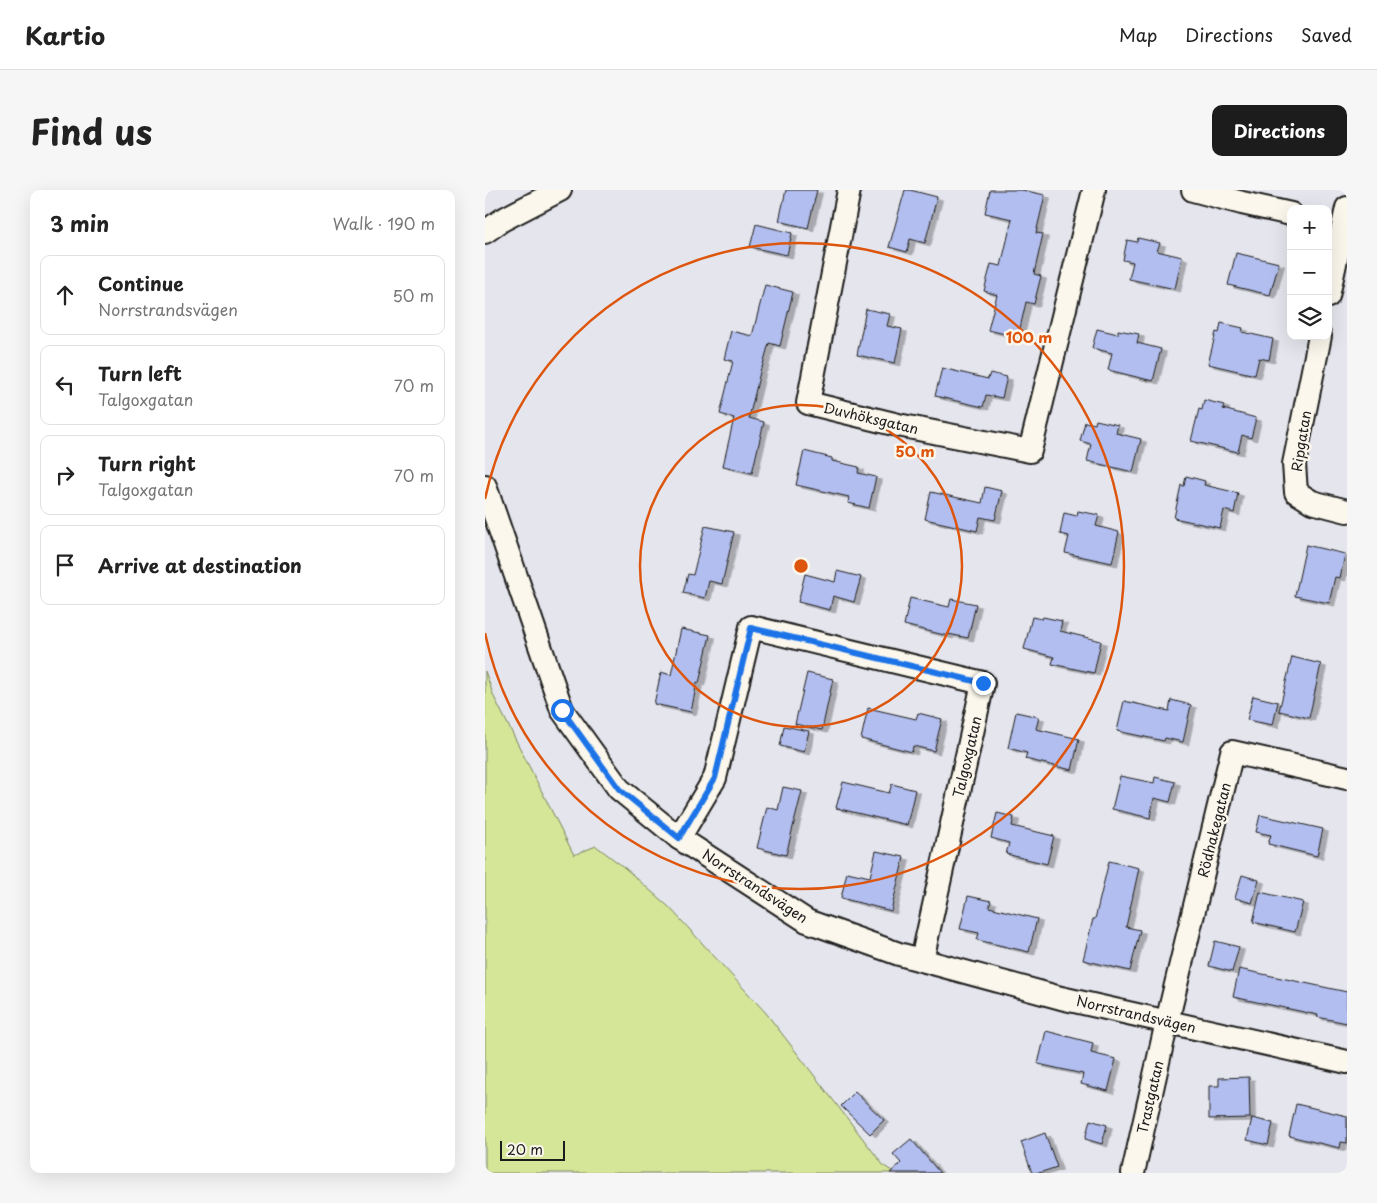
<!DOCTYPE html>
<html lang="en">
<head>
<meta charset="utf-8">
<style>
  :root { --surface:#fff; --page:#f6f6f6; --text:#222; --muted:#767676; --line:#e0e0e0; --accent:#1c1c1c }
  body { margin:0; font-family:"Playpen Sans",sans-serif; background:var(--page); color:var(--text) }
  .controls { position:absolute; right:15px; top:15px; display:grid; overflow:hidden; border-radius:10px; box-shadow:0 5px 20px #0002 }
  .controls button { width:45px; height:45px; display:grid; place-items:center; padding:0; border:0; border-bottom:1px solid var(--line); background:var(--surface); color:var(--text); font:25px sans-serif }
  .scale { position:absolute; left:15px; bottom:12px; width:65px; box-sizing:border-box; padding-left:5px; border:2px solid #1c1c1c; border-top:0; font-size:14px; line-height:18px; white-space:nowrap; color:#1c1c1c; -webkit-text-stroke:4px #fbf7ec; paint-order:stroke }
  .stop { position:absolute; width:15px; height:15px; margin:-11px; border:4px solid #1a73e8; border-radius:50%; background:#fff }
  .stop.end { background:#1a73e8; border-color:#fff; box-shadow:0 1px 5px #0008 }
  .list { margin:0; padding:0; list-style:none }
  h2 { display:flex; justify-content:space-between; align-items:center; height:65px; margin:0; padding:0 20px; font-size:21px }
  h2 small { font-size:16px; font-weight:400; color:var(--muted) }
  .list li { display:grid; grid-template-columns:32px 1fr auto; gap:15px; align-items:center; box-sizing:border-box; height:80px; margin:0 10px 10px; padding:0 10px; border:1px solid var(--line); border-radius:10px }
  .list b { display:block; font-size:19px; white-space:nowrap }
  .list p { margin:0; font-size:16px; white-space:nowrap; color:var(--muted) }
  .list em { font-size:16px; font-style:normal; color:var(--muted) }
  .icon { flex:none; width:28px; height:28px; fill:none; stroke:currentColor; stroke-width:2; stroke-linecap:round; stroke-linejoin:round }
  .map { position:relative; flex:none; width:862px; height:983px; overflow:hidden; border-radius:10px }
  header { display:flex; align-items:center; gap:30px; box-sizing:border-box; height:70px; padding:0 25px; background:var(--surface); border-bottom:1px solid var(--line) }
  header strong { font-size:24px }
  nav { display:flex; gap:28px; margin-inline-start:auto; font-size:18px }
  .intro { display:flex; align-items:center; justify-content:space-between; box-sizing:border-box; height:120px; padding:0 30px }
  h1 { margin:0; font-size:35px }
  .button { padding:12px 22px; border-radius:10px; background:var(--accent); color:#fff; font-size:18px; font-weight:700 }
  main { display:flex; gap:30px; padding:0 30px }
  aside { flex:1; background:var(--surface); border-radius:10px; box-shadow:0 5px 20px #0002 }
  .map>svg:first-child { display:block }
</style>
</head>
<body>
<header>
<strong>Kartio</strong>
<nav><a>Map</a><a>Directions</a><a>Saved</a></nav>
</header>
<div class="intro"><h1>Find us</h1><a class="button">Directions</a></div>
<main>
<aside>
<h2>3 min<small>Walk · 190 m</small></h2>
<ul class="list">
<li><svg class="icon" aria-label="ahead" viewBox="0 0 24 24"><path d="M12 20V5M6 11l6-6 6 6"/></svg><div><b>Continue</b><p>Norrstrandsvägen</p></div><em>50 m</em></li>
<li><svg class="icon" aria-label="left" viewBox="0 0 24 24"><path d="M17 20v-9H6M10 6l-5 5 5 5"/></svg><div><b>Turn left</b><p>Talgoxgatan</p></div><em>70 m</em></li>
<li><svg class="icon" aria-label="right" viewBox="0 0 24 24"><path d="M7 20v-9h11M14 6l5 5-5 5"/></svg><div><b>Turn right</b><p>Talgoxgatan</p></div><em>70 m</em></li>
<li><svg class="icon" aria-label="arrive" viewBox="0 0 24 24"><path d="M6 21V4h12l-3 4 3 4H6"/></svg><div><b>Arrive at destination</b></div></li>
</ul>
</aside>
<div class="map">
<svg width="862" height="983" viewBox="0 0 862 983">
  <defs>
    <filter id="shadow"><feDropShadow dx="5.5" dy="3" stdDeviation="0" flood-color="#0004"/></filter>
  </defs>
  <rect width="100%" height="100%" fill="#e5e6ed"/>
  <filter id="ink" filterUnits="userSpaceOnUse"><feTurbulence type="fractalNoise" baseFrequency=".02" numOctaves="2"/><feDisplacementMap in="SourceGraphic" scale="10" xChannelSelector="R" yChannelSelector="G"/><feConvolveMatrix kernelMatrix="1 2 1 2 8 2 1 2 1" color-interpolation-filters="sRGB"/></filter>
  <g filter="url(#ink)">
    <polygon fill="#d5e699" stroke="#78815a" points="0,481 9,507 89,665 111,656 140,678 185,718 281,823 399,976 410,983 0,983"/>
    <g fill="#b2beef" stroke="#1c1c1c" filter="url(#shadow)">
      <polygon points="301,0 332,0 323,38 294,31"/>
      <polygon points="420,0 425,0 452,7 440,53 425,49 422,62 404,57"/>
      <polygon points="505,0 537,0 560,5 551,43 558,44 549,84 556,86 549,114 541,112 533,147 503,140 512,105 499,101 506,74 516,76 527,29 500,23"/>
      <polygon points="271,34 307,43 302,65 265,57"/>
      <polygon points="653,48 675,53 672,61 697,67 690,99 644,89 648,72 638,70 642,50 652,52"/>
      <polygon points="751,63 794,73 785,105 743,95"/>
      <polygon points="280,95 308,102 295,156 284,153 277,178 276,178 264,228 279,232 267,283 238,276 249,228 235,224 248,171 239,169 246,141 267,146"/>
      <polygon points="381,119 405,124 402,136 417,139 410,173 372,165"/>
      <polygon points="736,133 758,138 757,142 788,149 784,170 774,168 770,185 723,174 731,142 734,143"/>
      <polygon points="612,139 633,144 633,140 654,144 652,153 676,159 668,191 623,180 627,163 607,158"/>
      <polygon points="457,178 503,189 505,183 522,187 517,208 501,205 498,217 450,206"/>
      <polygon points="719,210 739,215 738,219 771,228 766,248 757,245 753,262 706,251 714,219 717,220"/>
      <polygon points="611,230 633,235 631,243 656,249 648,282 602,271 606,254 595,251 600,232 610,234"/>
      <polygon points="319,261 347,268 347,271 374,277 373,283 391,287 384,318 363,313 364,307 311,295"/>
      <polygon points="701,286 720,291 719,295 753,303 749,323 739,320 735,338 689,328 696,295 699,296"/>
      <polygon points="500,297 517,301 510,330 495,327 492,341 440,329 446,302 497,313"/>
      <polygon points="593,321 614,325 611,336 634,342 627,373 580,363 584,346 575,344 579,323 592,326"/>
      <polygon points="220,336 249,342 237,394 224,391 220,408 198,403 203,384 208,385"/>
      <polygon points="821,355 860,364 855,388 850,387 844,413 810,406"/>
      <polygon points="352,381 376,387 369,412 348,406 345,420 313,412 320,384 350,392"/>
      <polygon points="425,408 464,417 466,409 491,414 483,448 463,444 463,446 419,435"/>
      <polygon points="547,427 557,429 558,427 577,431 575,441 616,451 609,483 567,474 569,467 539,459"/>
      <polygon points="196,439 225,445 214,493 212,492 206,522 169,514 176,482 186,485"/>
      <polygon points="807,467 836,474 824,528 794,521"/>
      <polygon points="322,483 348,489 337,540 310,534"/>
      <polygon points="768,506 793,512 788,535 762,530"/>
      <polygon points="686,510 706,515 698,552 680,548 679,551 632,541 639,511 684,521"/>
      <polygon points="383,518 431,529 433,523 457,529 449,561 428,556 427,562 376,549"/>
      <polygon points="531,522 554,527 551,539 594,549 587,580 540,569 542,563 523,558"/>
      <polygon points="299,536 324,541 319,562 295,556"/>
      <polygon points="635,586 669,593 670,587 690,592 685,612 669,608 665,628 627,619"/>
      <polygon points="358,592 404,603 407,594 430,600 422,635 351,618"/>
      <polygon points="298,597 317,601 301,665 272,658 282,617 293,620"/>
      <polygon points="512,623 529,627 527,636 569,646 562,674 521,664 524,653 506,648"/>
      <polygon points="775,625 838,639 832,666 783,654 786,645 771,642"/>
      <polygon points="391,661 419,667 406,721 356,708 362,682 385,687"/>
      <polygon points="624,671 654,678 641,737 655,740 645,781 598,770 608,729 610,729"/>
      <polygon points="757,685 774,690 767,713 750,708"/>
      <polygon points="775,702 818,712 810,742 768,732"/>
      <polygon points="483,706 506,711 504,717 552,729 544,762 492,750 494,743 475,739"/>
      <polygon points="730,751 754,757 747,782 724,776"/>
      <polygon points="754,779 862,802 862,833 832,827 833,825 748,807"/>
      <polygon points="561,841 608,853 606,863 631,869 623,901 596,894 598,884 553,874"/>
      <polygon points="764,887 765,928 724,929 724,896 734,896 734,888"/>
      <polygon points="370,902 399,930 385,944 356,916"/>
      <polygon points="811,914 862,926 862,953 856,952 855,958 804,946"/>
      <polygon points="767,928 788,933 783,955 762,950"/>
      <polygon points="605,930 622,935 617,954 600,949"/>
      <polygon points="560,943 572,977 554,983 547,983 536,952"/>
      <polygon points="426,949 455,983 405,983 416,973 408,964"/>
    </g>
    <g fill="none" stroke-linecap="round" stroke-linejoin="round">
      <defs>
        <g id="street">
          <polyline points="364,0 323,213 413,235 545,261 609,0"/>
          <polyline points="708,0 757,13 806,24"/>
          <polyline points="0,42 17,30 75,0"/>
          <polyline points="843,106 862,18"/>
          <polyline points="835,146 809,274 811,302 827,312 862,321"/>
          <polyline points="0,296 77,520 134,599 194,648 322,731 414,764 576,808 862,872"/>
          <polyline points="194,648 230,588 266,437 498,493 437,770"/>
          <polyline points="648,983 682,832 747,562 862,588"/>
        </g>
      </defs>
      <use href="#street" stroke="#1c1c1c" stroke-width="26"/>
      <use href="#street" stroke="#fbf7ec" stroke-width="22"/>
    </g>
  </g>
  <g fill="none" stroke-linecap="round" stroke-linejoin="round" filter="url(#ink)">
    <polyline stroke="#1a73e8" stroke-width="6" points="77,520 134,599 194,648 230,588 266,438 498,493"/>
  </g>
  <g fill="none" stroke="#de560d" stroke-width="2.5">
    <circle cx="316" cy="376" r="161"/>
    <path d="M0 309A323 323 0 1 1 0 443"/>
  </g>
  <g text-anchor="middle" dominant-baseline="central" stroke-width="5" stroke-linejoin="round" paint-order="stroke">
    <g font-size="14" fill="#1c1c1c" stroke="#fbf7ec">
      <text transform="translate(386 228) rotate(13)">Duvhöksgatan</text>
      <text transform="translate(816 251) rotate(-81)">Ripgatan</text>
      <text transform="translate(482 567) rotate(-77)">Talgoxgatan</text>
      <text transform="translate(729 640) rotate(-76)">Rödhakegatan</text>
      <text transform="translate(270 696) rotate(33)">Norrstrandsvägen</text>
      <text transform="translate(651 824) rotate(13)">Norrstrandsvägen</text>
      <text transform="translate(665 907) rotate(-77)">Trastgatan</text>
    </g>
  </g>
  <circle cx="316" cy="376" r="8" fill="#de560d" stroke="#fbf7ec" stroke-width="2.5"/>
  <g font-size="15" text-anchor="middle" font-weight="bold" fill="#de560d" stroke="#fbf7ec" stroke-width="5" stroke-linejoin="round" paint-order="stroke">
    <text x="544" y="153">100 m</text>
    <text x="430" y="267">50 m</text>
  </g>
</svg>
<div class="controls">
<button>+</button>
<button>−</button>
<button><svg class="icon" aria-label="layers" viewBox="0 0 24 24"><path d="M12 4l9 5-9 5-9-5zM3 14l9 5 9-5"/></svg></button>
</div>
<div class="scale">20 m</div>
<div class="stop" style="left:77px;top:520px"></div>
<div class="stop end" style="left:498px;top:493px"></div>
</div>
</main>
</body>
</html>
